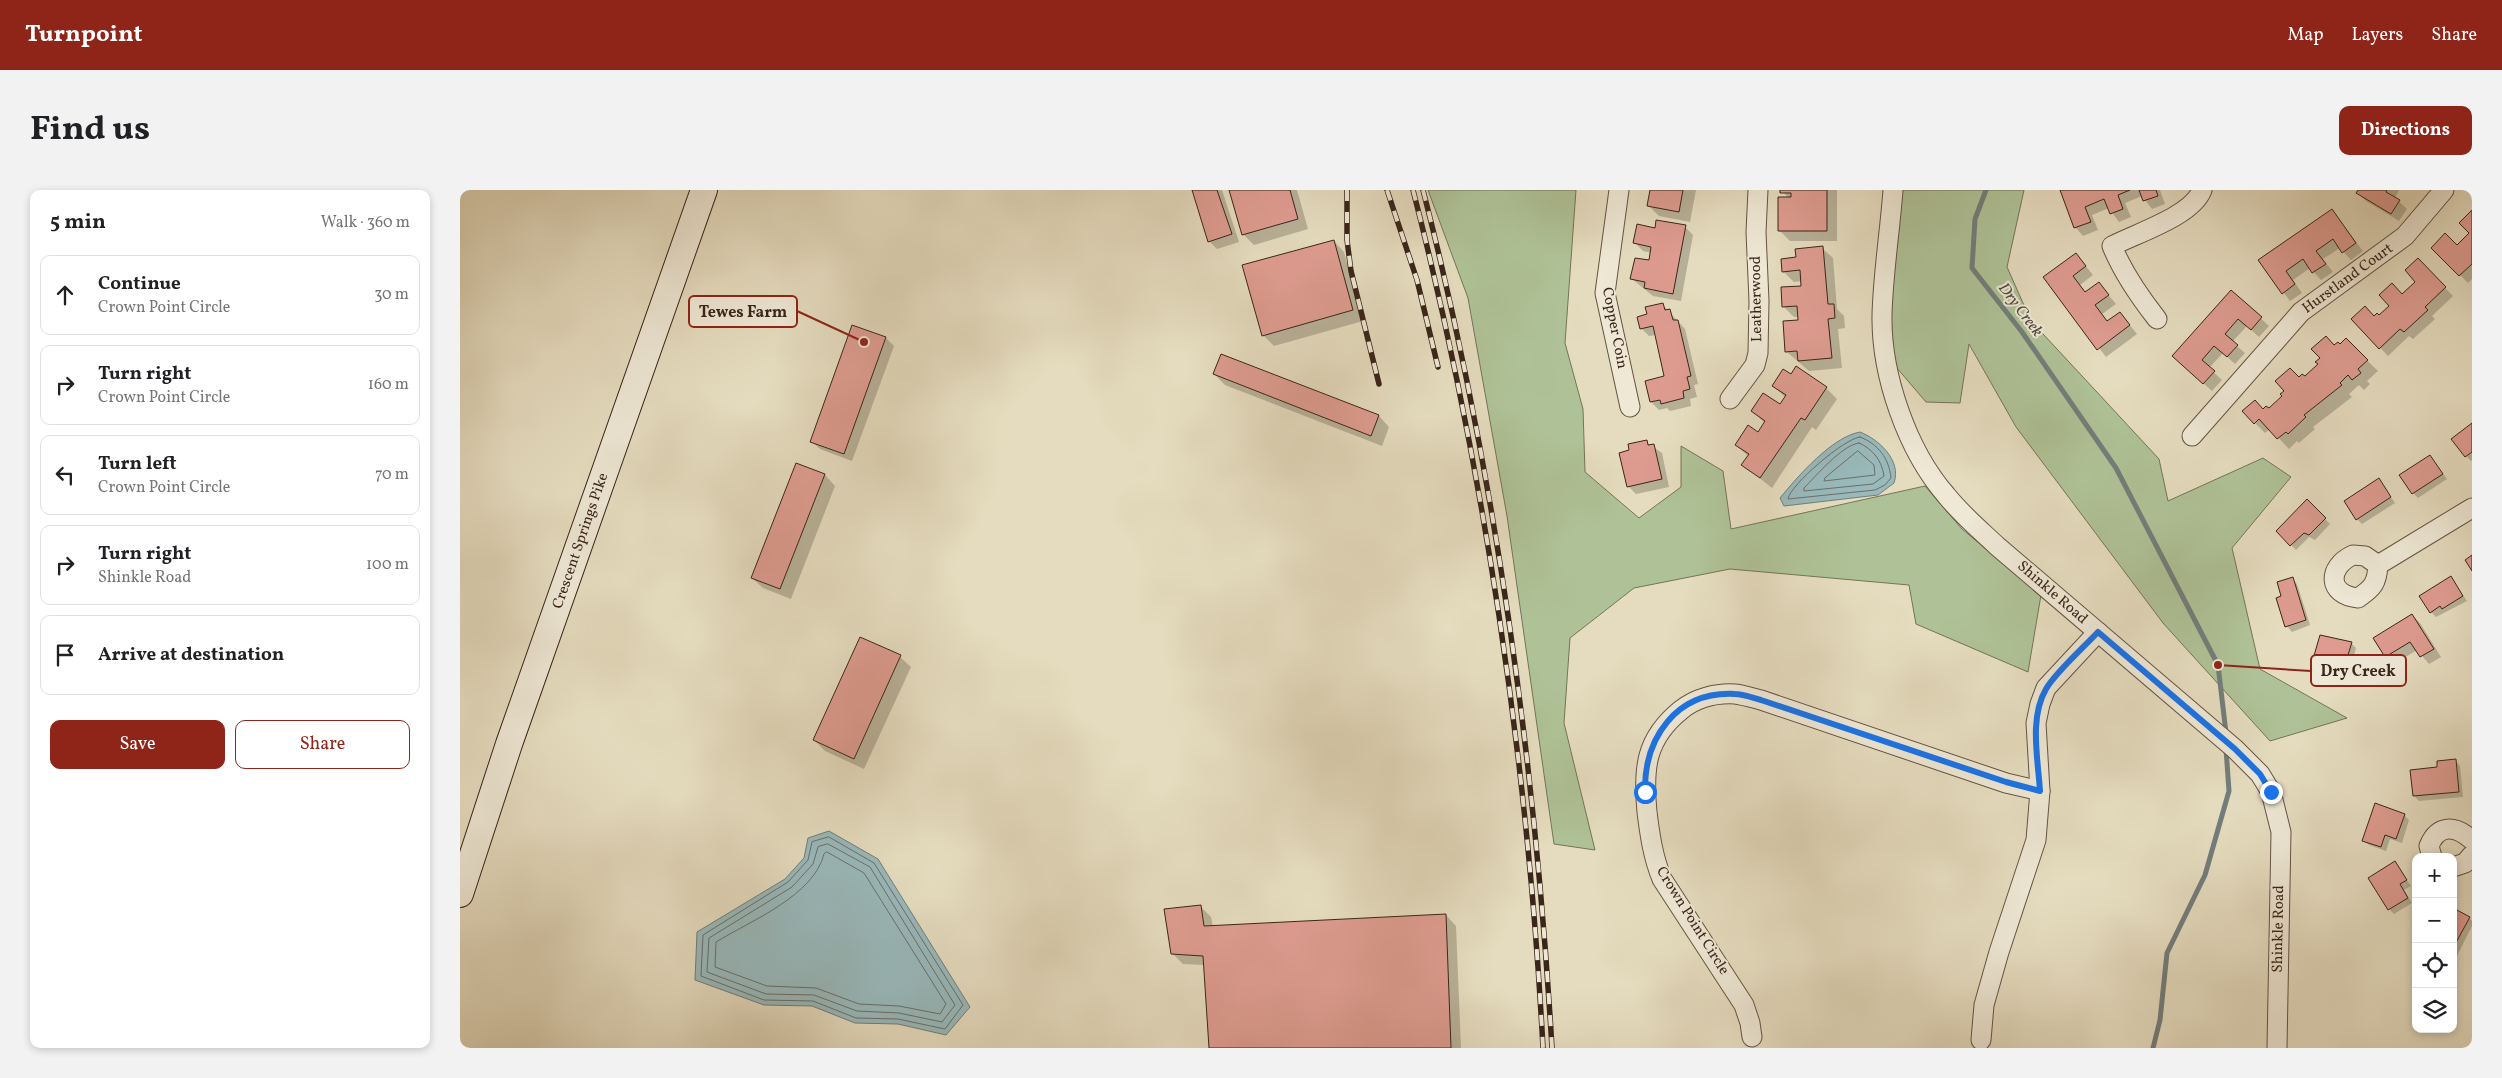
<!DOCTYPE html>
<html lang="en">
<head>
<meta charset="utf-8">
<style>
  :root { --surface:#fff; --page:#f2f2f2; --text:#202124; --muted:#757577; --line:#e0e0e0; --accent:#8f2418 }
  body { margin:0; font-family:Vollkorn,serif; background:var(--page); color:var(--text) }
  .controls { position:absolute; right:15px; bottom:15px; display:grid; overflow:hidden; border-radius:10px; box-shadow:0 2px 8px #0003 }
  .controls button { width:45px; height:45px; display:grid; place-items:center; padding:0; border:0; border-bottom:1px solid var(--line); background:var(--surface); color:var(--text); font:25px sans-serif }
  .stop { position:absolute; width:15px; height:15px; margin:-11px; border:4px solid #1a73e8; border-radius:50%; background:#fff }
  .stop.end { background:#1a73e8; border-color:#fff; box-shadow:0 1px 5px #0008 }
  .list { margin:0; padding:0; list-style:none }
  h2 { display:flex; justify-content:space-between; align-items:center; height:65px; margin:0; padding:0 20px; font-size:21px }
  h2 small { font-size:16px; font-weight:400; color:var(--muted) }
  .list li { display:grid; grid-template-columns:32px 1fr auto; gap:15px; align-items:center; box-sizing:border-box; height:80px; margin:0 10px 10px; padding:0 10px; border:1px solid var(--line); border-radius:10px }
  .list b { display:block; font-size:19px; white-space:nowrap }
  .list p { margin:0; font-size:16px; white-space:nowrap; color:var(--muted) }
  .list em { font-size:16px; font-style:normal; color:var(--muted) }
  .actions { display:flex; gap:10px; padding:15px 20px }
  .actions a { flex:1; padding:11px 0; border:1px solid var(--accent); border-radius:10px; text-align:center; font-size:18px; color:var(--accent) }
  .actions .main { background:var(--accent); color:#fff }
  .icon { flex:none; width:28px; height:28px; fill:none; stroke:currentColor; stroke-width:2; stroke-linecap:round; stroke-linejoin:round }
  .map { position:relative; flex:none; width:2012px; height:858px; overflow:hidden; border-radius:10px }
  header { display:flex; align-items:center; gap:30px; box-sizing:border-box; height:70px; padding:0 25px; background:var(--accent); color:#fff }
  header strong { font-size:24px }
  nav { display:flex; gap:28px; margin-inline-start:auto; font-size:18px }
  .intro { display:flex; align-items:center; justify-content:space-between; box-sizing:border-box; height:120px; padding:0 30px }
  h1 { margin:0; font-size:35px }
  .button { padding:12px 22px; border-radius:10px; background:var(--accent); color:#fff; font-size:18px; font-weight:700 }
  main { display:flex; gap:30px; padding:0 30px }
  aside { flex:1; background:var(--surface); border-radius:10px; box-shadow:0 2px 8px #0003 }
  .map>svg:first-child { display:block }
</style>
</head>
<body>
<header>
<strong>Turnpoint</strong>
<nav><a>Map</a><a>Layers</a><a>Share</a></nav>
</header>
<div class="intro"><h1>Find us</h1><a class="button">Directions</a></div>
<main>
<aside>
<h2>5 min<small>Walk · 360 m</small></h2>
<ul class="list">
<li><svg class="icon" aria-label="ahead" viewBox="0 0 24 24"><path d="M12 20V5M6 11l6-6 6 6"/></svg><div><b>Continue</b><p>Crown Point Circle</p></div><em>30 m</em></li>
<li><svg class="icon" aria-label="right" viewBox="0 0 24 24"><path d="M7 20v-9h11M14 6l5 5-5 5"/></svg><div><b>Turn right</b><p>Crown Point Circle</p></div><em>160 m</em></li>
<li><svg class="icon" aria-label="left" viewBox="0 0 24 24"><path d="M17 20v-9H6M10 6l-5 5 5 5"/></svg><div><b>Turn left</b><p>Crown Point Circle</p></div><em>70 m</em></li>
<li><svg class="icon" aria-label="right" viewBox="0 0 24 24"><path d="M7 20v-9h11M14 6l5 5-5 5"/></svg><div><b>Turn right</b><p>Shinkle Road</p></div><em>100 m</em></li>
<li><svg class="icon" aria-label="arrive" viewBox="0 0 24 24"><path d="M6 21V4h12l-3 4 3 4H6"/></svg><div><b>Arrive at destination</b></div></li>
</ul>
<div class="actions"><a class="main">Save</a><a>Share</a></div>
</aside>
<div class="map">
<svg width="2012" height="858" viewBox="0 0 2012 858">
  <rect width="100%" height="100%" fill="#e5dcbf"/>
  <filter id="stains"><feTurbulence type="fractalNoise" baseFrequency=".004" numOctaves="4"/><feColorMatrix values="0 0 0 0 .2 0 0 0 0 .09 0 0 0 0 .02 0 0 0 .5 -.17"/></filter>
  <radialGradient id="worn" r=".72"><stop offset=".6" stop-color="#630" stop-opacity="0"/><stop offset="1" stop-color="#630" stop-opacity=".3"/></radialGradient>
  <g fill="#afc297" stroke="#747458">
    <polygon points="968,0 1116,0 1105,153 1123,219 1125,282 1179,328 1221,297 1221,256 1263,281 1271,339 1465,296 1502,339 1581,405 1568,482 1456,434 1449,395 1270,379 1174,398 1110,448 1104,533 1135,660 1094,654 1047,326 1008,108"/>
    <polygon points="1433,0 1564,0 1547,77 1571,131 1699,269 1708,311 1803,268 1831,287 1772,358 1800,479 1887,528 1810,551 1703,433 1556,237 1509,154 1500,213 1466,212 1424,163"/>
  </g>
  <g fill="#99b9bb" stroke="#737e7b">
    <path d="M1400 242C1418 249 1442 270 1434 293L1418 305 1324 316 1320 308C1338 286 1372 247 1400 242Z"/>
    <polygon points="369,641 418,669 510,817 486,845 438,834 395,833 352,816 304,815 235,790 237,742 325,689 344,668 348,648"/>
  </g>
  <g fill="#0003">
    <polygon points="733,0 762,0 779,52 757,59 749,51"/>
    <polygon points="770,0 837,0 848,39 794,55 783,44"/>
    <polygon points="1191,0 1236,0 1230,32 1199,26 1188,15"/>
    <polygon points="1322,0 1377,0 1377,51 1330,51 1319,40 1328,8"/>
    <polygon points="1601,0 1700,0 1705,14 1692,19 1682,6 1665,13 1671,27 1659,32 1649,18 1632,25 1638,40 1623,46 1616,38"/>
    <polygon points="1900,0 1939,0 1935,8 1947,19 1939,31 1906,11 1898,3"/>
    <polygon points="1872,20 1903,61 1891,70 1880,58 1863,69 1873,82 1861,90 1850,78 1833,90 1842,103 1830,111 1800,71"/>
    <polygon points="2012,22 2012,89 2008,93 1973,58 1997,57 2011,43"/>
    <polygon points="1225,37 1233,45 1221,111 1193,106 1172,89 1190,72 1192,63 1183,61 1175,53 1196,39"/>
    <polygon points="874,51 884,62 903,131 814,156 803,145"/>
    <polygon points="1362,58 1373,68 1377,119 1384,126 1385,138 1378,139 1382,178 1349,181 1327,162 1340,131 1339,127 1334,127 1324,117 1343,97 1342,91 1334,92 1323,81 1337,68"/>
    <polygon points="1616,64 1633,85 1620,95 1626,103 1639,94 1656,114 1642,124 1648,132 1660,123 1677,144 1646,167 1585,87"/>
    <polygon points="1966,78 1993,106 1972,126 1975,129 1953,149 1949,146 1928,166 1893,129 1919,127 1957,92"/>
    <polygon points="1771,101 1809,136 1799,147 1787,136 1772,152 1785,163 1775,174 1763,163 1749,178 1762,190 1752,201 1722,174"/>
    <polygon points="1203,115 1225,139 1238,194 1234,195 1237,207 1230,209 1231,216 1210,221 1207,218 1199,220 1191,212 1206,187 1196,145 1189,146 1181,138 1189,125"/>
    <polygon points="426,148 434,156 392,271 360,259 352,252"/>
    <polygon points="1886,150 1918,181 1907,191 1910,194 1904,200 1899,195 1889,204 1892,207 1853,237 1855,239 1839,253 1837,251 1829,259 1810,239 1805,243 1795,233 1803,220 1809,220 1839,188 1845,188 1859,175 1874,156 1880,156"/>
    <polygon points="762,165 919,226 929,237 922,256 765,195 754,184"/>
    <polygon points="1331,186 1366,198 1377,209 1356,240 1352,237 1312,298 1283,275 1289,267 1276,255 1298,243 1305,233 1292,221 1320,216 1326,208 1313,196"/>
    <polygon points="2012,234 2012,270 2011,271 2006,266"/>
    <polygon points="1186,252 1202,263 1209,297 1176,304 1168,296 1171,261"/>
    <polygon points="1970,266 1987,289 1958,308 1953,303"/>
    <polygon points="337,274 365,285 375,296 331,409 303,398 292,388"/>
    <polygon points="1919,290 1935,313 1902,334 1897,329"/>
    <polygon points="1847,311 1870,334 1855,350 1849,347 1836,360 1818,341"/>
    <polygon points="1991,388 2007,411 1976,427 1971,422"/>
    <polygon points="1832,389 1837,394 1850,435 1832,442 1827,436"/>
    <polygon points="1952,425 1960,433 1981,467 1969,474 1957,460 1934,474 1926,466"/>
    <polygon points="401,448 440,467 451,477 404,579 365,561 354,550"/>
    <polygon points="1891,453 1896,458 1889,483 1860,474 1854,468"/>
    <polygon points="1995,570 2000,576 2003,607 1959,611 1954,606 1979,578"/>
    <polygon points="1944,625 1949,630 1942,653 1930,649 1926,661 1909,655 1903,650"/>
    <polygon points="1935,673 1951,696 1944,700 1952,713 1934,724 1929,719"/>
    <polygon points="741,717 751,727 753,737 986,725 996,736 1001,858 750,858 744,775 723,774 712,763"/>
    <polygon points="1993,725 2009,728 2012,731 2012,736 1995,770"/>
  </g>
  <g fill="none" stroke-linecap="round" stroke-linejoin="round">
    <g stroke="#6a6f6a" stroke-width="1">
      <path d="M1400 247C1418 254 1429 268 1431 288L1425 295 1415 300 1328 309C1330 295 1385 248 1400 247Z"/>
      <path d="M1399 253C1413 259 1422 271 1424 286L1413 294 1344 301V298C1356 286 1382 255 1399 253Z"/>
      <polygon points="1398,261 1414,275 1415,285 1364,291 1365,288"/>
      <polygon points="369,647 414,673 503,815 485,839 438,829 396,828 353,811 304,810 241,786 243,745 328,692 348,670 352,652"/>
      <polygon points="368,654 410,677 495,815 482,832 439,823 397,821 354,805 306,804 247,782 249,748 332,697 353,674 358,657"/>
      <path d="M367 662 404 683 486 814 480 824 439 816 399 814 356 798 307 796 255 777 256 752C290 731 354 706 364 664Z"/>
    </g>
    <g stroke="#737e7b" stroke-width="5">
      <polyline points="1526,0 1515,29 1512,78 1562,142 1656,278 1758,475 1766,543"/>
      <polyline points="1693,858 1700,830 1707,763 1745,685 1769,601 1766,559"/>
    </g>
  </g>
  <g fill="#de9c90" stroke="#3a251a">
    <polygon points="732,0 757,0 772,44 748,52"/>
    <polygon points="769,0 830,0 838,29 782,45"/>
    <polygon points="1190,0 1223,0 1219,22 1187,16"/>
    <polygon points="1320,0 1367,0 1367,41 1318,41 1318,7 1331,7 1331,3 1320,3"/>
    <polygon points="1600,0 1670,0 1658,5 1663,19 1650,24 1644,9 1625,17 1631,32 1614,38"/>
    <polygon points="1679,0 1696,0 1698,6 1683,11"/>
    <polygon points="1898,0 1927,0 1926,2 1940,10 1931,24 1896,3"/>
    <polygon points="1872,19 1896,53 1882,63 1873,49 1856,61 1866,74 1852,83 1843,69 1826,81 1835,94 1822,104 1798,70"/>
    <polygon points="2012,20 2012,74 1999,86 1971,58 1985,43 1997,55 2009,43 1999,33"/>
    <polygon points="1196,30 1226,35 1213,104 1184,98 1185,92 1170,89 1175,68 1189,70 1191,57 1173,53 1177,34 1195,38"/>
    <polygon points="874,50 893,120 802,146 782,75"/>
    <polygon points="1363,56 1368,114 1374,114 1375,128 1368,129 1372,168 1338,171 1337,161 1325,162 1323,131 1338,130 1337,116 1322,117 1321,97 1341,96 1340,80 1322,82 1321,69 1336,67 1335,59"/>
    <polygon points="1616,63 1626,76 1613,86 1625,102 1639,92 1649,105 1635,115 1647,131 1660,122 1670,135 1637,160 1583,87"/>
    <polygon points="1958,68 1986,97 1965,117 1968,120 1944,142 1940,139 1919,159 1891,129 1905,116 1914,126 1917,123 1919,125 1929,116 1919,105 1932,93 1942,104 1955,92 1945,80"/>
    <polygon points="1771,100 1802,127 1791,140 1778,129 1765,144 1778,155 1767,167 1754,156 1742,170 1755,181 1743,194 1712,166"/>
    <polygon points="1203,113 1205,120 1210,119 1213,130 1218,130 1231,186 1227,187 1230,199 1223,201 1224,208 1201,214 1200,210 1190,212 1185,191 1204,186 1193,136 1180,139 1177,127 1187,124 1185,117"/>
    <polygon points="392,135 426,147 384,264 350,252"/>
    <polygon points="1866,146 1874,155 1878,152 1880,154 1886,148 1908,170 1898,179 1901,183 1892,190 1888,185 1880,193 1882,195 1844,225 1846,227 1828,244 1826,242 1817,249 1799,229 1794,234 1782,221 1795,210 1803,219 1806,216 1809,218 1822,206 1820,204 1824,201 1815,191 1830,178 1839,187 1842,184 1845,186 1858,174 1855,172 1860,168 1851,159"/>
    <polygon points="761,164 919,225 911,246 753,184"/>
    <polygon points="1336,176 1367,197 1345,230 1341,228 1300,288 1281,275 1289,264 1275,255 1288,235 1298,242 1305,231 1291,221 1303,203 1320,214 1326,205 1312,196 1323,179 1331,184"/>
    <polygon points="2012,233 2012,262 2005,267 1991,249"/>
    <polygon points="1187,250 1188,255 1194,254 1202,289 1167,297 1159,263 1169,260 1168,254"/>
    <polygon points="1970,265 1983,284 1952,304 1939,285"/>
    <polygon points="336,273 365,284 320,399 291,388"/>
    <polygon points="1919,288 1931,307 1896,330 1884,311"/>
    <polygon points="1847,309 1866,328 1849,345 1844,343 1830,356 1816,341"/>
    <polygon points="2012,365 2012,381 2005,370"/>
    <polygon points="1991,386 2003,406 1982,419 1980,416 1970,423 1959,406"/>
    <polygon points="1833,387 1846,430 1825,437 1816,408 1821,406 1817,392"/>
    <polygon points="1952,424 1974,459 1960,467 1950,452 1925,467 1913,448"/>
    <polygon points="1860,445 1892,452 1884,478 1853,469"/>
    <polygon points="400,447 441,465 394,569 353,550"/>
    <polygon points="1996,569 1999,602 1953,606 1950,580 1977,577 1977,571"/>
    <polygon points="1915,613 1945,624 1936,649 1925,645 1921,657 1902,651"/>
    <polygon points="1935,671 1947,690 1940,694 1948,708 1928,720 1908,688"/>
    <polygon points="741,715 744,736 986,724 991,858 749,858 743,766 711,764 704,719"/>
    <polygon points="1995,719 2010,727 1993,758 1993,722"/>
  </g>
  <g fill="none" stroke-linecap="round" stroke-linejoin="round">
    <defs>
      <g id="minor">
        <polyline points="1159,0 1145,103 1170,217"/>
        <path d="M1433 0C1430 41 1423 84 1422 125 1421 185 1447 260 1486 305 1501 324 1520 340 1537 356L1775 559 1800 584 1811 602 1821 642 1817 858"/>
        <path d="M1697 129C1679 106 1663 83 1652 56 1677 43 1732 26 1742 0"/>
        <polyline points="1270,209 1295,175 1298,163 1299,111 1296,42 1298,0"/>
        <polyline points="1732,246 1841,122 1945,46 1984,0"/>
        <path d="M1893 365 1905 366 1918 375C1917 393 1913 398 1898 408 1867 405 1867 377 1893 365Z"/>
        <polyline points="1918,375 2012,318"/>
        <path d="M1972 667 1969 656C1978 634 1995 635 2012 650"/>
        <polyline points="1993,677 2005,673 2012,665"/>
        <path d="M1292 847 1290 833 1284 815 1202 689C1193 667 1190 646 1187 622 1183 579 1185 549 1221 520 1236 508 1256 503 1275 504 1283 505 1293 508 1301 510L1546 593 1580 601"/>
        <polyline points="1521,850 1524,815 1539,762 1576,650 1580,601 1576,533 1580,514 1586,498 1638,442"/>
      </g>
      <polyline id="secondary" points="0,704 49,554 244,0"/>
    </defs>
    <use href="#minor" stroke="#655343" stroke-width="21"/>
    <use href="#secondary" stroke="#3a251a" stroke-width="28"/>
    <use href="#minor" stroke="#eee8d5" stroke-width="19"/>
    <use href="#secondary" stroke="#eee8d5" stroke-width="26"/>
    <defs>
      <g id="rail">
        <polyline points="887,0 887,50 891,81 919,194"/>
        <polyline points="927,0 957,90 978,177"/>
        <path d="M953 0C1024 277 1068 572 1083 858"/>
        <path d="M963 0C1035 281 1075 568 1092 858"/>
      </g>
    </defs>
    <use href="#rail" stroke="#3a251a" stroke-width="5.5"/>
    <use href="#rail" stroke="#eee8d5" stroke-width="4" stroke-dasharray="11" stroke-linecap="butt"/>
  </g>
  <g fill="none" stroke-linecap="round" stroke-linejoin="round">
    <path stroke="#1a73e8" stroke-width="6" d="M1185 602C1184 548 1216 501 1275 504 1283 504 1293 508 1301 510L1546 592 1580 601C1578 569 1569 528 1586 499 1595 483 1624 457 1638 442L1775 559 1800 584 1811 602"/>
  </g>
  <g text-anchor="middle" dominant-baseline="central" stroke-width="4" stroke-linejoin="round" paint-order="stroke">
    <g font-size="15" fill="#3a251a" stroke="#eee8d5">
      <text transform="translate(1888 89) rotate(-36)">Hurstland Court</text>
      <text transform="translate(1297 109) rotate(-91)">Leatherwood</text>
      <text transform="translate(1154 138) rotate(79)">Copper Coin</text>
      <text transform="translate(121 351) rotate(-71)">Crescent Springs Pike</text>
      <text transform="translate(1592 403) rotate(41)">Shinkle Road</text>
      <text transform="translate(1232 731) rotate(58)">Crown Point Circle</text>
      <text transform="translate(1819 739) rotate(-89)">Shinkle Road</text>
    </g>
    <g font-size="16" font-style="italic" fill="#524a42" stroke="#eee8d5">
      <text transform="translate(1560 120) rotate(53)">Dry Creek</text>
    </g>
  </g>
  <path fill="none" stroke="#8f2418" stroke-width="2" d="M404 152L337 121M1758 475L1851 481"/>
  <g fill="#8f2418" stroke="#eee8d5" stroke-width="2">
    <circle cx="404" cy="152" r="5"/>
    <circle cx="1758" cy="475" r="5"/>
  </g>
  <g fill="#eee8d5" stroke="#8f2418" stroke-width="2">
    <rect x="229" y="106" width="108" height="31" rx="5"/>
    <rect x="1851" y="465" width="95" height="31" rx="5"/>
  </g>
  <g font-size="16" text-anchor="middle" font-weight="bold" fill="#3a251a">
    <text x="283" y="127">Tewes Farm</text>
    <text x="1898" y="486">Dry Creek</text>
  </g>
  <rect width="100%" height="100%" filter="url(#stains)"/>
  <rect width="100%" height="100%" fill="url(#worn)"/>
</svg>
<div class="controls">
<button>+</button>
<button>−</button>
<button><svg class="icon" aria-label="locate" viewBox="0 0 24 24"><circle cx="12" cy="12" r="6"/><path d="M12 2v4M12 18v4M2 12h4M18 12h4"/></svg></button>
<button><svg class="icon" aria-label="layers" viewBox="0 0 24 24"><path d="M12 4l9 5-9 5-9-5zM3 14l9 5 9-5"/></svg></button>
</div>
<div class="stop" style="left:1185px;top:602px"></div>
<div class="stop end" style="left:1811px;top:602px"></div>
</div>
</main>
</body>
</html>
